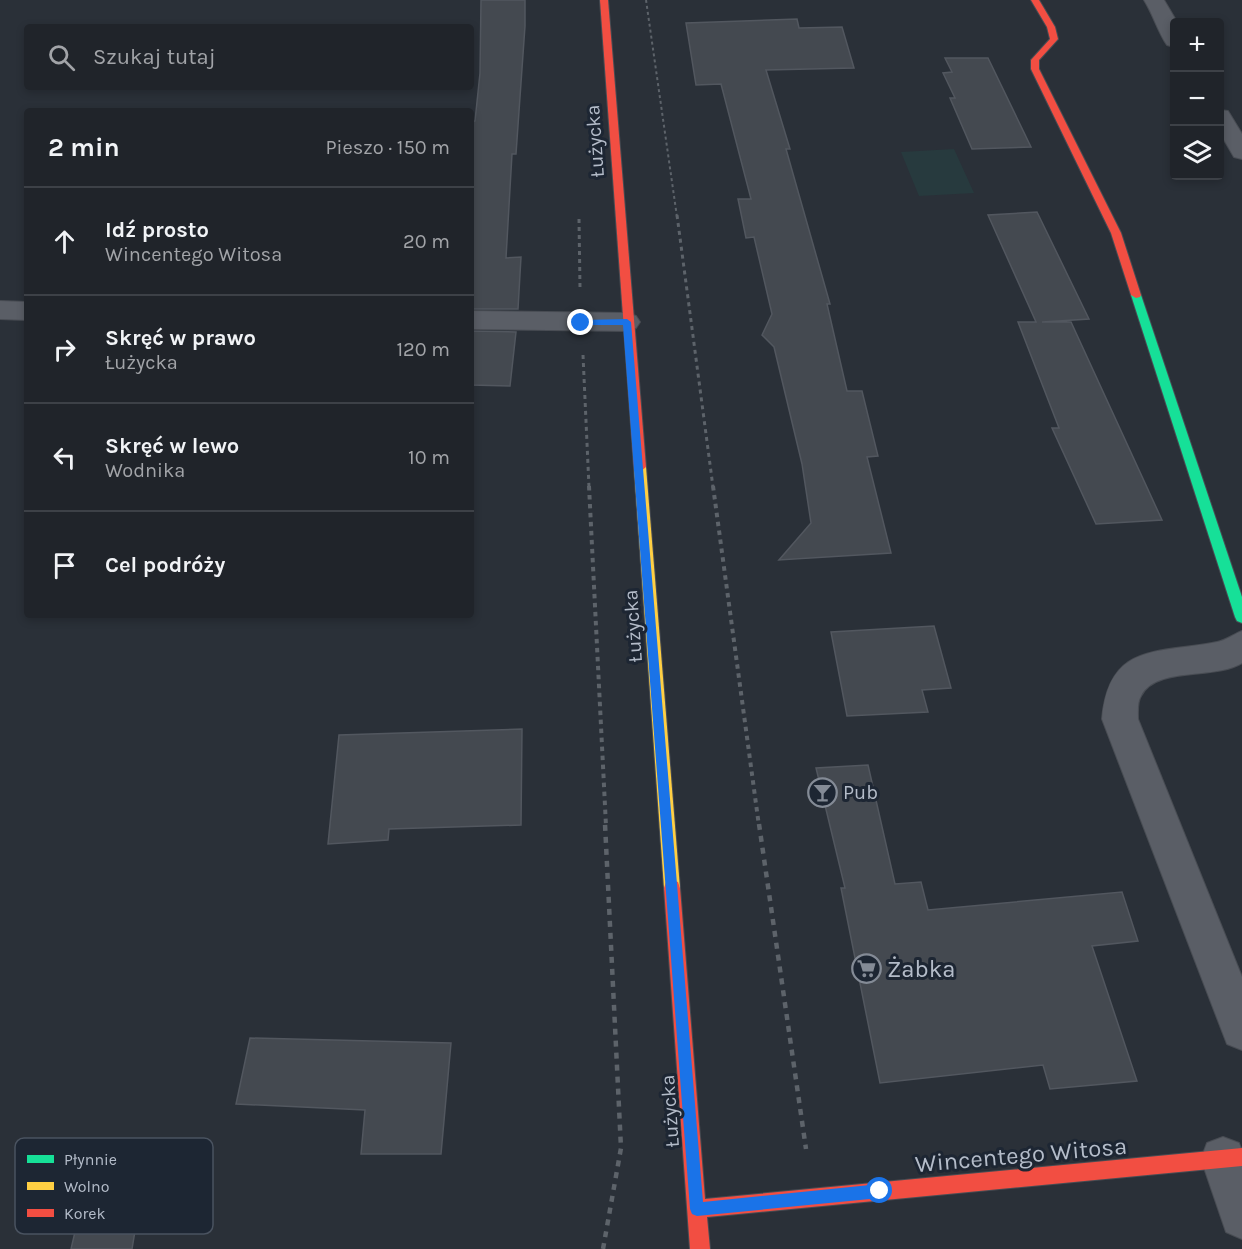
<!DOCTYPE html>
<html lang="pl">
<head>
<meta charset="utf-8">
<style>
  :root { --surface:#20242a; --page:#282c32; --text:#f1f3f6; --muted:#a2a4a8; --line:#3d4147 }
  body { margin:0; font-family:Karla,sans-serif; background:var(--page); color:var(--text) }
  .controls { position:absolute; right:18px; top:18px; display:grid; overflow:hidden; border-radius:6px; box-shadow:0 3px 9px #0003 }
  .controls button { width:54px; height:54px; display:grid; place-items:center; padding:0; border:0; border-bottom:2px solid var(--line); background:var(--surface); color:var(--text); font:30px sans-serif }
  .stop { position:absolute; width:18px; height:18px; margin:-14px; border:4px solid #1a73e8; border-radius:50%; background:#fff }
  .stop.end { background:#1a73e8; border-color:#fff; box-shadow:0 2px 6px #0008 }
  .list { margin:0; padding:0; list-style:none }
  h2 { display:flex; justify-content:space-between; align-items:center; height:78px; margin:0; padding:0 24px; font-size:26px }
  h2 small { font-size:20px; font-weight:400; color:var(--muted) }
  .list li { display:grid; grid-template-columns:39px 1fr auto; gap:18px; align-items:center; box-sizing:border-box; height:108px; padding:0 24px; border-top:2px solid var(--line) }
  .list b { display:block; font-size:22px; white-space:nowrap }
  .list p { margin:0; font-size:20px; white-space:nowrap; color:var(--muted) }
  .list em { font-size:20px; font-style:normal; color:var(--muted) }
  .icon { flex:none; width:33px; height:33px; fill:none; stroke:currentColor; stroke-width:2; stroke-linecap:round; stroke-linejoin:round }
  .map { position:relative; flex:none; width:1242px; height:1249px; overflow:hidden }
  .search { position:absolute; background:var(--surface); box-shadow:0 3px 9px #0003; left:24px; top:24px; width:450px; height:66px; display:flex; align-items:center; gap:15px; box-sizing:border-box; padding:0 21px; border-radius:6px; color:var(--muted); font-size:22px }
  .panel { position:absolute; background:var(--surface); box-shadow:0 3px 9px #0003; left:24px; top:108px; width:450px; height:510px; border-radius:6px }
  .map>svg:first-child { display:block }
</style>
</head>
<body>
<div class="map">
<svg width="1242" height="1249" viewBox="0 0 1242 1249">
  <rect width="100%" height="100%" fill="#2a3038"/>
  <polygon fill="#273a3e" points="954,149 974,193 919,196 901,152"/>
  <g fill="#444950" stroke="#52575f" stroke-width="1.5">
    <polygon points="481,0 525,0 525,26 516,154 512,154 506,258 521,257 518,309 471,309 471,122 475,121 480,73"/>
    <polygon points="797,19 799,28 842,27 854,68 766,70 790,149 786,149 830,304 827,304 847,391 862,391 878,456 867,457 891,553 779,560 811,523 802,464 774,347 762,335 772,314 754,237 746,238 738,199 751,199 721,84 696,85 686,23"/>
    <polygon points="945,58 988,58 1031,147 972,149 950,98 955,98 943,73 952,72"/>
    <polygon points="1037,212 1089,319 1042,322 1071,322 1162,520 1096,524 1052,428 1059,428 1018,322 1036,322 988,215"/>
    <polygon points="471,331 516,332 510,386 471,385"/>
    <polygon points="934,626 951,688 922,690 928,712 847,716 831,632"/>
    <polygon points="522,729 521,825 389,829 388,840 328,844 339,735"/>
    <polygon points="868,765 895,884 921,882 928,910 1122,892 1138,941 1092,946 1137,1081 1050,1089 1043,1065 880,1083 841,888 845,888 816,768"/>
    <polygon points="250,1038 451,1043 441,1154 361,1154 365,1110 236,1104"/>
    <polygon points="148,1153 132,1249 71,1249 93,1155"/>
  </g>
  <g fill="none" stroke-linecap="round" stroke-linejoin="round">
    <defs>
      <g id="street">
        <path d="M1144 0H1164L1177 22H1174V47L1167 45C1158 32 1153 14 1144 0Z"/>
        <polygon points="1220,110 1228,111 1242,134 1242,159 1234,157 1220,133"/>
        <polygon points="0,301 27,302 27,320 0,319"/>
        <polygon points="471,311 627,313 636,316 640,322 636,328 627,331 471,329"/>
        <path d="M1242 631V663C1215 680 1156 666 1141 696 1137 702 1138 712 1138 719L1242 977V1050L1227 1044 1102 719C1109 642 1157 654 1217 642 1225 641 1234 634 1242 631Z"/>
        <polygon points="1223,1137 1239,1143 1242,1151 1242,1239 1226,1232 1201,1159 1207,1143"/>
      </g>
      <polygon id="fast" points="1136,292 1141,295 1242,597 1242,623 1237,621 1235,617 1131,295"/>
      <polygon id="slow" points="640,462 646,467 680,888 678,894 672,896 666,894 664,888 634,467"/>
      <g id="jam">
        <polygon points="600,0 608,0 646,467 640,472 634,467"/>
        <polygon points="1031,0 1039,0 1055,27 1058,39 1039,60 1039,69 1121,233 1141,295 1140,297 1136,298 1131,295 1111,233 1031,69 1031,60 1050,39 1047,27"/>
        <polygon points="672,880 678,882 680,888 705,1199 1242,1148 1242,1166 707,1217 710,1249 690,1249 664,888 666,882"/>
      </g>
    </defs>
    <use href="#street" stroke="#484c53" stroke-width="2"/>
    <use href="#fast" stroke="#484c53" stroke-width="2"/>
    <use href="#slow" stroke="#484c53" stroke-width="2"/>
    <use href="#jam" stroke="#484c53" stroke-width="2"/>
    <polyline stroke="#5d636a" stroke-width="2" stroke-dasharray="3 3" stroke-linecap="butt" points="646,0 677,217"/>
    <g stroke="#5d636a" stroke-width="3" stroke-dasharray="4 4" stroke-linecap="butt">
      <polyline points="677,215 713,487"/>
      <polyline points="579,219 580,287"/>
      <polyline points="583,355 589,487"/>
    </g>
    <g stroke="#5d636a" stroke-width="4" stroke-dasharray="4.5 4.5" stroke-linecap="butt">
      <polyline points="589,486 606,826"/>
      <polyline points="713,486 759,826"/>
    </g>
    <g stroke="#5d636a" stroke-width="4.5" stroke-dasharray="6 6" stroke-linecap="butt">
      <polyline points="759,824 806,1149"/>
      <polyline points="603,1249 621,1148 605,824"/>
    </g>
    <use href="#street" fill="#5a5e66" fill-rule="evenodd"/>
    <use href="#fast" fill="#16e098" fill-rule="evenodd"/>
    <use href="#slow" fill="#ffcf43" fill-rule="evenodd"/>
    <use href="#jam" fill="#f24e42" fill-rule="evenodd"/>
  </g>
  <polygon fill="#1a73e8" points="627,319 631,322 703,1202 880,1184 885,1186 887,1191 885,1196 880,1198 697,1216 692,1214 690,1209 623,325 581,325 577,323 581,320"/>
  <defs>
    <symbol id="bar-ring" viewBox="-11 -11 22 22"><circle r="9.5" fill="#1d2633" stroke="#848b96" stroke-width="1.5"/><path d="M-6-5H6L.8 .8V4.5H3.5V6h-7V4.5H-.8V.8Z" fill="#848b96"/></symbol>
    <symbol id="supermarket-ring" viewBox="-11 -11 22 22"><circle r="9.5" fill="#1d2633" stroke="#848b96" stroke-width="1.5"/><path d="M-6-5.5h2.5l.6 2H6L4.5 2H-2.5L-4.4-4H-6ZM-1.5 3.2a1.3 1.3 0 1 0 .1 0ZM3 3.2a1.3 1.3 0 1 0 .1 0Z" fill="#848b96"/></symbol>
  </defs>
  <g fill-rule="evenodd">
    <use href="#bar-ring" x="806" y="776" width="33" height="33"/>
    <use href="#supermarket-ring" x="850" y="952" width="33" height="33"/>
  </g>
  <g text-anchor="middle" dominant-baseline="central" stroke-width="6" stroke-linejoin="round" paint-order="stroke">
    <g font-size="20" fill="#b4bcc9" stroke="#1d2633">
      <text transform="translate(595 141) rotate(-94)">Łużycka</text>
      <text transform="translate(633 626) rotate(-94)">Łużycka</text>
      <text transform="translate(670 1111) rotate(-94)">Łużycka</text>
    </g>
    <g font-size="20" fill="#b4bcc9" stroke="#1d2633" text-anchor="start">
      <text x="843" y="792">Pub</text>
    </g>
    <g font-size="24" fill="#b4bcc9" stroke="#1d2633" text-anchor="start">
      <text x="887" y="969">Żabka</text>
    </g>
    <g font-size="24" fill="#b4bcc9" stroke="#1d2633">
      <text transform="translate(1021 1155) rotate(-5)">Wincentego Witosa</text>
    </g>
  </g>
  <rect x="15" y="1138" width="198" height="96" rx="9" fill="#1d2633" stroke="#4a5360" stroke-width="1.5"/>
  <rect x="27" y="1155" width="27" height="8" fill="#16e098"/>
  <rect x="27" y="1182" width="27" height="8" fill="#ffcf43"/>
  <rect x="27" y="1209" width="27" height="8" fill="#f24e42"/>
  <g font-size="16" fill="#b4bcc9">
    <text x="64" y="1165">Płynnie</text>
    <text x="64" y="1192">Wolno</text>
    <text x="64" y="1219">Korek</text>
  </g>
</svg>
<div class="controls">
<button>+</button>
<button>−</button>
<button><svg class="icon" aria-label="layers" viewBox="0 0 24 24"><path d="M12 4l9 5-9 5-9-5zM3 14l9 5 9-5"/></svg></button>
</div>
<div class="stop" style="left:880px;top:1191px"></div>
<div class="stop end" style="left:581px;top:323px"></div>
<div class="search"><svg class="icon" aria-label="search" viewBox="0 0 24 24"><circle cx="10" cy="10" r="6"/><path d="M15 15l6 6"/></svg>Szukaj tutaj</div>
<section class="panel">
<h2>2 min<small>Pieszo · 150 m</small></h2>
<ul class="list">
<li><svg class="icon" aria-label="ahead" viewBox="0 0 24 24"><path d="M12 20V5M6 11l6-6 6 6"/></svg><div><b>Idź prosto</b><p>Wincentego Witosa</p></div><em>20 m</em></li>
<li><svg class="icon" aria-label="right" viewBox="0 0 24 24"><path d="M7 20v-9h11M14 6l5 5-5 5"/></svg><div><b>Skręć w prawo</b><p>Łużycka</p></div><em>120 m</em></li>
<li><svg class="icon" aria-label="left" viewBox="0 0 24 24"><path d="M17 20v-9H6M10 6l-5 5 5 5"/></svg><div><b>Skręć w lewo</b><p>Wodnika</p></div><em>10 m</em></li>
<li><svg class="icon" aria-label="arrive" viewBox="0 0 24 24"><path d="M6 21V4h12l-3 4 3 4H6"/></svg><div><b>Cel podróży</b></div></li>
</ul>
</section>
</div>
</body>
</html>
